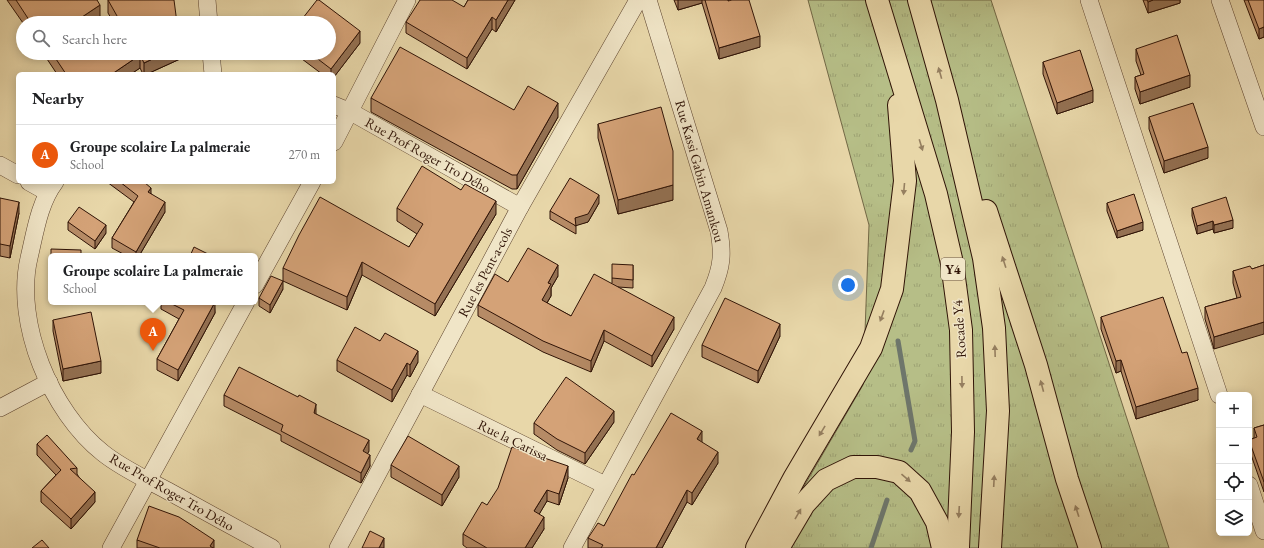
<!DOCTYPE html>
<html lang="en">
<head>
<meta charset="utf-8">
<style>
  :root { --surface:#fff; --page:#f2f2f2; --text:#202124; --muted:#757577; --line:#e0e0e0; --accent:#ea580c }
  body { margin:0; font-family:"EB Garamond",serif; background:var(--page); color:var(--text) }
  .controls { position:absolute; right:12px; bottom:12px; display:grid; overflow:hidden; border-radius:6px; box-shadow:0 2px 10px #0003 }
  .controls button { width:36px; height:36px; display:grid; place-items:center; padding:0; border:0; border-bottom:1px solid var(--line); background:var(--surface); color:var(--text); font:20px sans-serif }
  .you { position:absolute; left:848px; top:285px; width:14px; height:14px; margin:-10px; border:3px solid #fff; border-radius:50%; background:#1a73e8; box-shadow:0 0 0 6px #1a73e833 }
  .badge { display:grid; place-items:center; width:26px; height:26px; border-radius:50%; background:var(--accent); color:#fff; font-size:13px; font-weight:700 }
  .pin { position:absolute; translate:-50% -33px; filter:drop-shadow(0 1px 2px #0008) }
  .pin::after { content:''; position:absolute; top:21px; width:14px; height:12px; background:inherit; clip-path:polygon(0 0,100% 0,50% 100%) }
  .popup { position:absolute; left:48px; top:253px; width:210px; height:52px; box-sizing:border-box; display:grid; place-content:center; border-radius:6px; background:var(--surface); filter:drop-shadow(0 1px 3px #0005); font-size:13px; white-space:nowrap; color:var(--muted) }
  .popup b { font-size:15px; color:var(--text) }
  .popup::after { content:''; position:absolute; left:50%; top:100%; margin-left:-8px; border:8px solid transparent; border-top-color:var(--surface) }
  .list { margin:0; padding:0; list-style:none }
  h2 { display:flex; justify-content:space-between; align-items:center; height:52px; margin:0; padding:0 16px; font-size:17px }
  h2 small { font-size:13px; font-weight:400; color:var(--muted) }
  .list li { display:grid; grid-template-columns:26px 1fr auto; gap:12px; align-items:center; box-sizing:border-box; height:60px; padding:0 16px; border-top:1px solid var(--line) }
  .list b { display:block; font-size:15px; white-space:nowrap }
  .list p { margin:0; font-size:13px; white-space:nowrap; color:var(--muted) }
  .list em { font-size:13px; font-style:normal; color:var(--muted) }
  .icon { flex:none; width:22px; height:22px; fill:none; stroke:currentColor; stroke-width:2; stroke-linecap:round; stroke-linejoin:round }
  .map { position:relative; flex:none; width:1264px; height:548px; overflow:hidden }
  .search { position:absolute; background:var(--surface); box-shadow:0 2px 10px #0003; left:16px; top:16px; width:320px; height:44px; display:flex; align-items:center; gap:10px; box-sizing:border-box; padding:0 14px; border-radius:22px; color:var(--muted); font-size:15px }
  .panel { position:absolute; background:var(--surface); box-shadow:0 2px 10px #0003; left:16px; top:72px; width:320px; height:112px; border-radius:6px }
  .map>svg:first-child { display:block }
</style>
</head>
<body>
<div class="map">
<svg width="1264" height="548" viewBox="0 0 1264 548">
  <defs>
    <pattern id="grass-tufts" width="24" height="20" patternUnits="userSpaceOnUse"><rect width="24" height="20" fill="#b6be87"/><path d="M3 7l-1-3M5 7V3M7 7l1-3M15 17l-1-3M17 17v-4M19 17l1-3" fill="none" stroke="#9da273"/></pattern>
  </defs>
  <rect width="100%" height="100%" fill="#e8d7a9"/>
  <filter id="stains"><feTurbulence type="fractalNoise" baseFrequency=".005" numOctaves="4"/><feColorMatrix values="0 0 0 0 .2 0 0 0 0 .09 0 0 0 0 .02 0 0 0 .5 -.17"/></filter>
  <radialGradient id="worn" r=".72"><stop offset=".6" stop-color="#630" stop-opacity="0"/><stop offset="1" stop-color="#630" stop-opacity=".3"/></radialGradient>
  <polygon fill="url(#grass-tufts)" stroke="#726846" points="808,0 991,0 1169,548 768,548 863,385 869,225"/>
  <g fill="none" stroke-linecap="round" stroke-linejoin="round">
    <g stroke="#6e766b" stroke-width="5">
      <polyline points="898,341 915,441 911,450"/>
      <polyline points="871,548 887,500"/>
    </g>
    <defs>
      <g id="street">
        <polyline points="207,0 209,23"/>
        <polyline points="1089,0 1219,395"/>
        <polyline points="1220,0 1264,127"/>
        <polyline points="211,53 213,74"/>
        <polyline points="334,105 351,112 520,207"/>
        <polyline points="334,142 407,0"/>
        <polyline points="0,165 18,175"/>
        <polyline points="29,182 47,192"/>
        <path d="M55 182C39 203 35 233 29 258 14 323 51 412 103 453 123 469 146 479 168 491 203 510 237 529 272 548"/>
        <polyline points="255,285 312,182"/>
        <polyline points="420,394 605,485"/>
        <polyline points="0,408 49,382"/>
        <polyline points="1249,485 1264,531"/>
        <polyline points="111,548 246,302"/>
        <polyline points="338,548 520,207 638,0"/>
        <path d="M572 548 713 288C722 266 723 254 719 231L648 0"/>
      </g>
      <g id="highway">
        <polyline points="877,0 936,194 952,263 961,330 963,432 958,548"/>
        <polyline points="919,0 947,100 984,258 994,328 998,411 990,548"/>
        <polyline points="986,211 1036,365 1067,479 1090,548"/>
        <polyline points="757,548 795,477 871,348 892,289 905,181 899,105"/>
        <polyline points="778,548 804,504 826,480 853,467 877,467 899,472 920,491 937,522 943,548"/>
      </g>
    </defs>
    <use href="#street" stroke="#5d442f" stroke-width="18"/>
    <use href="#highway" stroke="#2f1306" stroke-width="24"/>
    <use href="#street" stroke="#f0e5c7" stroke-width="17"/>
    <use href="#highway" stroke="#e8d7a9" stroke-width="22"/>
  </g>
  <g fill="#b68b66" stroke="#2f1306">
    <polygon points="7,0 97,0 100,18 92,23 23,23"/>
    <polygon points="108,0 177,23 114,23 108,13"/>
    <polygon points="468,0 515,0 496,32 492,29 467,69 406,33 406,22 464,7"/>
    <polygon points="674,0 728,0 760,47 719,59 702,3 678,10"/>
    <polygon points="1143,0 1180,0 1180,3 1148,13"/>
    <polygon points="1244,0 1264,0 1264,37 1259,39"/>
    <polygon points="360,43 334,77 334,74 322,74 294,53 329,53"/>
    <polygon points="1136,49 1190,87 1140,104 1135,89 1135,77 1141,75 1136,61"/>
    <polygon points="43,53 180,53 180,59 147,74 143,74 140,68 131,74 57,74"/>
    <polygon points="1043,62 1093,102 1057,114 1043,74"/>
    <polygon points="371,98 514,110 558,117 517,189 512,189 371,112"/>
    <polygon points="1149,117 1208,158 1164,173 1149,129"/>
    <polygon points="598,124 673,200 618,214 598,138"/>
    <polygon points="107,182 144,182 151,194 165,212 139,256 127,256 112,248 112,238 134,202"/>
    <polygon points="0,198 19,213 10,258 0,256"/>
    <polygon points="599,203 588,222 576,225 576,234 550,219 550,211"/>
    <polygon points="1107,203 1143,230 1117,238 1107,211"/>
    <polygon points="397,208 496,214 435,316 362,275 347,310 283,281 283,268 409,247 417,234 397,221"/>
    <polygon points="1192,208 1233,228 1214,233 1213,229 1197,234 1192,216"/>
    <polygon points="68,222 106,233 95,249 68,230"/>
    <polygon points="51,263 51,297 50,297"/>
    <polygon points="633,265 633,288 618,287 674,329 652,367 604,341 591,372 543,352 478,316 478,305 508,282 558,276 551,288 551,296 547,303 571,316 612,283 612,278"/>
    <polygon points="1264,265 1214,349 1205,319 1205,307 1237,298 1233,283 1233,271 1252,269"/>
    <polygon points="283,289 270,313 259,306 259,298"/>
    <polygon points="161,302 214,302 215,313 178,381 157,370 157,359 179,319 161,309"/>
    <polygon points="1101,317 1182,353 1198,400 1136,419 1121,371 1116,373 1101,329"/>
    <polygon points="53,320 101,373 63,381 53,331"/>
    <polygon points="780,336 758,383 702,357 702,345"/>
    <polygon points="380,341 418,362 410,377 407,375 392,402 337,371 337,360"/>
    <polygon points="224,395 316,414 369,451 367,454 370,466 361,483 281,441 281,435 224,406"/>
    <polygon points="614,422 585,464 557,450 534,434 534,423"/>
    <polygon points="1264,425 1264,492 1249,449 1249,440 1254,438 1254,428"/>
    <polygon points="702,442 718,463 692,505 687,502 662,548 588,548 588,538 604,526 634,475"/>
    <polygon points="37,444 77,468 77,474 95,502 71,529 41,502 41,491 56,475 37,455"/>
    <polygon points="391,465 459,477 442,506 391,477"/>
    <polygon points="568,478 559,505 547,501 539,514 544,529 532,548 467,548 463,545 463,534 487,505"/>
    <polygon points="137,540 214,548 137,548"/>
  </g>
  <g fill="#947153" stroke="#2f1306">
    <polygon points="508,0 515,0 496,32 496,20"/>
    <polygon points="678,0 702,0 702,3 678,10"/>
    <polygon points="1153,0 1180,0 1180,3 1148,13 1148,2"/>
    <polygon points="100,5 100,18 92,23 82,23 82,17"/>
    <polygon points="492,17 492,29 467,69 467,58"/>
    <polygon points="1264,27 1264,37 1259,39 1259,29"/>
    <polygon points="360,31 360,43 334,77 334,74 331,74 331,69"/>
    <polygon points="760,36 760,47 719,59 719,48"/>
    <polygon points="165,53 180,53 180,59 147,74 144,74 144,63"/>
    <polygon points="140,55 140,68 131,74 112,74"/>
    <polygon points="1190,75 1190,87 1140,104 1140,92"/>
    <polygon points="1093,90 1093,102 1057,114 1057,103"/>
    <polygon points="558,103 558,117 517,189 517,175"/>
    <polygon points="1208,147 1208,158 1164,173 1164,161"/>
    <polygon points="673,185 673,200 618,214 618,200"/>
    <polygon points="151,188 151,197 148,192"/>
    <polygon points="599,195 599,203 588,222 575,226 575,218"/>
    <polygon points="496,201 496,214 435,316 435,304"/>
    <polygon points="19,202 19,213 10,258 10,246"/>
    <polygon points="165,202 165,212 139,256 136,256 136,252"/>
    <polygon points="1233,220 1233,228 1214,233 1214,225"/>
    <polygon points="1213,221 1213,229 1197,234 1197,226"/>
    <polygon points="1143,222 1143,230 1117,238 1117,231"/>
    <polygon points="106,225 106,233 95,249 95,241"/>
    <polygon points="362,262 362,275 347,310 347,297"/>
    <polygon points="558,265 558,276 551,288 551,296 542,311 542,300 548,283"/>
    <polygon points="283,281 283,289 270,313 270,305"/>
    <polygon points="215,302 215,313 178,381 178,370"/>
    <polygon points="674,317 674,329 652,367 652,356"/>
    <polygon points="1264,322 1264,334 1214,349 1214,337"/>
    <polygon points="780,324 780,336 758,383 758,371"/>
    <polygon points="604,330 604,341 591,372 591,361"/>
    <polygon points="418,351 418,362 410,377 410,365"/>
    <polygon points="1121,360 1121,371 1116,373 1116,361"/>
    <polygon points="101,361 101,373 63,381 63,369"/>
    <polygon points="407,363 407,375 392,402 392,390"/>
    <polygon points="1198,388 1198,400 1136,419 1136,407"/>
    <polygon points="316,404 316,415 314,413"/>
    <polygon points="614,411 614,422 585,464 585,453"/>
    <polygon points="702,431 702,443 697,439"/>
    <polygon points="369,440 369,451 363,462 363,451"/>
    <polygon points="718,452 718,463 692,505 692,493"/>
    <polygon points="370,455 370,466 361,483 361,473"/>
    <polygon points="459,466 459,477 442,506 442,495"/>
    <polygon points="568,466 568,478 559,505 559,494"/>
    <polygon points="547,490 547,501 534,523 534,511"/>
    <polygon points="687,490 687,502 662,548 656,548"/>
    <polygon points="95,492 95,502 71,529 71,519"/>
    <polygon points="544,517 544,529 532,548 525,548"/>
    <polygon points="384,538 384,548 379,548"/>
    <polygon points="214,540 214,548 210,548 210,546"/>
  </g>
  <g fill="#d4a277" stroke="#2f1306">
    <polygon points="16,0 97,0 100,5 82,17 86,23 31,23"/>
    <polygon points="108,0 174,0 177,23 121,23"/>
    <polygon points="317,0 319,0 360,31 331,69 310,53 329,53 329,23 299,23"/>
    <polygon points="420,0 452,0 464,7 468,0 508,0 496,20 492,17 467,58 406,22"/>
    <polygon points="705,0 728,0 728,1 732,0 749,0 760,36 719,48"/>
    <polygon points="1147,0 1153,0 1148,2"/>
    <polygon points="1248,0 1264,0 1264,27 1259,29"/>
    <polygon points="1177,35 1190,75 1140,92 1135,77 1144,74 1136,49"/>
    <polygon points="400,47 514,110 528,86 558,103 517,175 512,175 371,98"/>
    <polygon points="1080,50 1093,90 1057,103 1043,62"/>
    <polygon points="52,53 165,53 144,63 140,55 112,74 66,74"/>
    <polygon points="1193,103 1208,147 1164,161 1149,117"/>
    <polygon points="661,107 673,151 673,185 618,200 598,124"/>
    <polygon points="422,166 461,190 465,184 496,201 435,304 362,262 347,297 283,268 299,235 320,197 409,247 423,224 397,208"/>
    <polygon points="570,178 599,195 588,214 575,218 576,226 550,211"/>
    <polygon points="120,182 144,182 151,188 148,192 165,202 136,252 112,238 138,196"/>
    <polygon points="1134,194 1143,222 1117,231 1107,203"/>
    <polygon points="1226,197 1233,220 1214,225 1213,221 1197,226 1192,208"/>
    <polygon points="0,198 19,202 10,246 0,244"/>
    <polygon points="79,207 106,225 95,241 68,222"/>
    <polygon points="194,247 212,256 190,256"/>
    <polygon points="528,248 558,265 548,283 551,284 542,300 571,316 594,274 674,317 652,356 604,330 591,361 543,341 478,305 495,274 508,282"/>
    <polygon points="51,249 81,250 81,256 51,256"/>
    <polygon points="51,263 51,289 50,289"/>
    <polygon points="612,264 633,265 633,280 612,278"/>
    <polygon points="1264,265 1264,322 1214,337 1205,307 1241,297 1233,271 1250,266 1252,269"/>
    <polygon points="271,276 283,281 270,305 259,298"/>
    <polygon points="1163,297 1182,353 1187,352 1198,388 1136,407 1121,360 1116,361 1101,317"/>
    <polygon points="725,298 780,324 758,371 702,345"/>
    <polygon points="168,302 215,302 178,370 157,359 184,310"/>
    <polygon points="91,312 101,361 63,369 53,320"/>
    <polygon points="355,327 380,341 385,333 418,351 410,365 407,363 392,390 337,360"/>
    <polygon points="239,367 298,397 299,395 316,404 314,413 369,440 363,451 370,455 361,473 281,431 283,425 224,395"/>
    <polygon points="566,377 614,411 585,453 557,439 534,423"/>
    <polygon points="671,413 702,431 697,439 718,452 692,493 687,490 656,548 601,548 603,545 588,538 598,523 604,526 632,474 634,475"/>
    <polygon points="1264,425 1264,482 1249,440 1257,437 1254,428"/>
    <polygon points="47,435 77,468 70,469 95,492 71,519 41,491 61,470 37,444"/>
    <polygon points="408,436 459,466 442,495 391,465"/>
    <polygon points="512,447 568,466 559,494 547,490 534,511 544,517 525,548 487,548 463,534 482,502 487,505 498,488"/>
    <polygon points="149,506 179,517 214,540 210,546 213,548 160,548 137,540"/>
    <polygon points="370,531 384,538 379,548 362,548"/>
    <polygon points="42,540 49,548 32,548"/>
  </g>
  <defs><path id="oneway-solid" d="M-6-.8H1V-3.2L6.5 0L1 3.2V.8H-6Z"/></defs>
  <g fill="#957f60">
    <use href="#oneway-solid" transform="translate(940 73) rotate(-106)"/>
    <use href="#oneway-solid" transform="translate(921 145) rotate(73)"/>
    <use href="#oneway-solid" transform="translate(904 189) rotate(95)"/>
    <use href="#oneway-solid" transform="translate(1004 262) rotate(-108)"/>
    <use href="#oneway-solid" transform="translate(882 316) rotate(110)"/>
    <use href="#oneway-solid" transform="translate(995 351) rotate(-92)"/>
    <use href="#oneway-solid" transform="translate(962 382) rotate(89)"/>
    <use href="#oneway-solid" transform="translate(1042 386) rotate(-105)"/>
    <use href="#oneway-solid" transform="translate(822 431) rotate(121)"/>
    <use href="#oneway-solid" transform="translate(906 478) rotate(41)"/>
    <use href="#oneway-solid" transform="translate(994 481) rotate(-87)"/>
    <use href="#oneway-solid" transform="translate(1077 511) rotate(-108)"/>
    <use href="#oneway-solid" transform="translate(959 512) rotate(93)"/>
    <use href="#oneway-solid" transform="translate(798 514) rotate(-60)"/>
  </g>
  <g text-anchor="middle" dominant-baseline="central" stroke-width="3" stroke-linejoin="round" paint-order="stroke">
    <rect fill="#f0e5c7" stroke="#695240" stroke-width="1" x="941" y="258" width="24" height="22" rx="3"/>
    <g font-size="13" font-weight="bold" fill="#2f1306">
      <text x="953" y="269">Y4</text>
    </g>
    <g font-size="14" fill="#2f1306" stroke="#f0e5c7">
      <text transform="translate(428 155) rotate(29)">Rue Prof Roger Tro Dého</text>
      <text transform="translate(700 171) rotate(74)">Rue Kassi Gabin Amankou</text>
      <text transform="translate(485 272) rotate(-62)">Rue les Pent-a-cols</text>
      <text transform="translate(959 329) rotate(-94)">Rocade Y4</text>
      <text transform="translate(513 440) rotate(26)">Rue la Carissa</text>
      <text transform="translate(172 492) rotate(30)">Rue Prof Roger Tro Dého</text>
    </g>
  </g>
  <rect width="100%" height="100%" filter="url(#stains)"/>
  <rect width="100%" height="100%" fill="url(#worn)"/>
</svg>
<div class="controls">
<button>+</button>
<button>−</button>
<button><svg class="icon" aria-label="locate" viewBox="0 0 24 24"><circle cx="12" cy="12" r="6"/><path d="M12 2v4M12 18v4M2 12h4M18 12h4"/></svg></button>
<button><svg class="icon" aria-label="layers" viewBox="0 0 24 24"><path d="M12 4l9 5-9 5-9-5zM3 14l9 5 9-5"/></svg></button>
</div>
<div class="you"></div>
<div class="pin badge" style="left:153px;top:351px">A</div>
<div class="popup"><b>Groupe scolaire La palmeraie</b>School</div>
<div class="search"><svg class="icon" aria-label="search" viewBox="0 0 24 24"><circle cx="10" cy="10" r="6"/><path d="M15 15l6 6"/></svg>Search here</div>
<section class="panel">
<h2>Nearby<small></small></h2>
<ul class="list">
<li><span class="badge">A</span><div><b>Groupe scolaire La palmeraie</b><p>School</p></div><em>270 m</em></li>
</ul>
</section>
</div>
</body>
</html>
